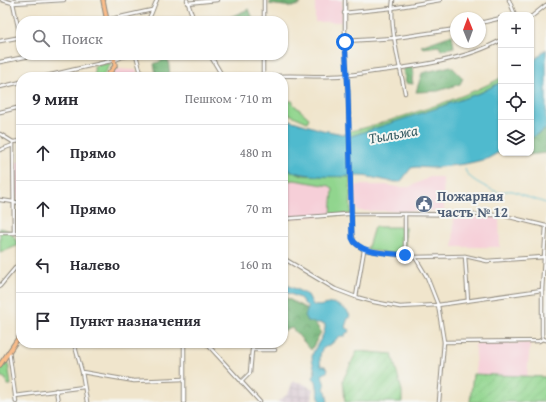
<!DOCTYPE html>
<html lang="ru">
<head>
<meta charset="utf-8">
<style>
  :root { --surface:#fff; --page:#f2f2f3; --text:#2b2b33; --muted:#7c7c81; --line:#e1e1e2 }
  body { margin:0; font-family:"Gentium Book Plus",serif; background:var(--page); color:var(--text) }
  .controls { position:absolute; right:12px; top:12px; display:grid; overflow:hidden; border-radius:8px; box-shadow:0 1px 3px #0004 }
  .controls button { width:36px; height:36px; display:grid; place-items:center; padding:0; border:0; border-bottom:1px solid var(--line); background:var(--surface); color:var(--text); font:20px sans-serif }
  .compass { position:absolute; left:450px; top:12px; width:36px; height:36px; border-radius:50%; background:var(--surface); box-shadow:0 1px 3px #0004; rotate:359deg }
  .stop { position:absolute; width:12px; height:12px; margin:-9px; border:3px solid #1a73e8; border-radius:50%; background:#fff }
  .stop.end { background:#1a73e8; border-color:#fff; box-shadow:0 1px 4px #0008 }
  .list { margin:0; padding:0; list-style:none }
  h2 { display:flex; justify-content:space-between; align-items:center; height:52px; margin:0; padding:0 16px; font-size:17px }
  h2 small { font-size:13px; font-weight:400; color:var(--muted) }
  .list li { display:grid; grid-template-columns:26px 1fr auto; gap:12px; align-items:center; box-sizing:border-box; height:56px; padding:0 16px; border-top:1px solid var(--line) }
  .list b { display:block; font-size:15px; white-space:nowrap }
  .list em { font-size:13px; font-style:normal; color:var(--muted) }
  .icon { flex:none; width:22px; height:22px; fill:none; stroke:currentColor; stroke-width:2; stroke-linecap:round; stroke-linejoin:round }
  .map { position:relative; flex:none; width:546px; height:402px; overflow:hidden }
  .search { position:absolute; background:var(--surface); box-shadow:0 1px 3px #0004; left:16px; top:16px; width:272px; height:44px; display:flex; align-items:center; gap:10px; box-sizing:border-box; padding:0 14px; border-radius:16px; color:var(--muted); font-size:15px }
  .panel { position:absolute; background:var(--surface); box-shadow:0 1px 3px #0004; left:16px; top:72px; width:272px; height:276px; border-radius:16px }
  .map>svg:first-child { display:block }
</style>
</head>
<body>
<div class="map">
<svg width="546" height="402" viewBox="0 0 546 402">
  <defs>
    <pattern id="industrial-grid" width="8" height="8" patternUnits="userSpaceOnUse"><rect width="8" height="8" fill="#d1bdca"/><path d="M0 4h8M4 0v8" fill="none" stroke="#aa9aa4"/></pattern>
    <pattern id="forest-crowns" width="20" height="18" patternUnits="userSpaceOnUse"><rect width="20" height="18" fill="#74b679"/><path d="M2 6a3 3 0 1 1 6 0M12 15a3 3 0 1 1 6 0" fill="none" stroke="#5f9463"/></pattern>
    <pattern id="garden-furrows" width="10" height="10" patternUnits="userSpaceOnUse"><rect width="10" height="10" fill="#91d58e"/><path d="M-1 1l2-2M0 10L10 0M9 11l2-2" fill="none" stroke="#7db77b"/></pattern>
  </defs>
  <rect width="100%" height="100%" fill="#f6f6f2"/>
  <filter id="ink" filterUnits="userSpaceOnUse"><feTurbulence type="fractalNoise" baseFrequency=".025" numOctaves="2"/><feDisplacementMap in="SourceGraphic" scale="8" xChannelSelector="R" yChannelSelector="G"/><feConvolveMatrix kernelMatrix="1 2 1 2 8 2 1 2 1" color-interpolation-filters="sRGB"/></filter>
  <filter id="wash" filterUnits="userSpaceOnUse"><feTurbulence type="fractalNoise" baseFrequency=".012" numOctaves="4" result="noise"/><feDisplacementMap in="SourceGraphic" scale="16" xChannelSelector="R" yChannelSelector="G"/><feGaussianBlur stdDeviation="0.9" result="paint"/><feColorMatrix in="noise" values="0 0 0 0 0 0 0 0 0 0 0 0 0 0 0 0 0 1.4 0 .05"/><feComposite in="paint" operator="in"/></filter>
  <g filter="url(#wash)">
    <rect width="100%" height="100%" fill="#f0e5cc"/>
    <g fill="#f6cfd8">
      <rect x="315" y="0" width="27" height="22"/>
      <polygon points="116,69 136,70 138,77 110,77"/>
      <polygon points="16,162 21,162 21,201 17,199"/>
      <polygon points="430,177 443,177 444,211 359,211 356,208 354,185 386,185 398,187 409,187"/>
      <polygon points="291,180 297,180 332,187 331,215 283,219 283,185"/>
      <polygon points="454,217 499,217 500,247 453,247"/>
      <polygon points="530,343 527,376 476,374 475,344"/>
    </g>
    <polygon fill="url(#industrial-grid)" points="293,381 302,383 313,389 312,402 277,402 288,394"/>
    <g fill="#91d58e" stroke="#5e805c">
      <polygon points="109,63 111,64 102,77 95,77 94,66"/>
      <path d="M501 78V82L482 92 434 109 354 135 351 136 349 134 350 131C368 128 384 122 401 117 435 106 469 95 501 78Z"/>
      <polygon points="283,101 293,101 293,104 309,118 307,122 289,114 283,113"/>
      <polygon points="283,168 303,175 350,177 351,214 331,215 333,189 330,186 294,180 287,181 283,185"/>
      <polygon points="374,227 405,227 405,255 367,250"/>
      <polygon points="0,228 10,231 19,245 0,253"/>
      <polygon points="6,361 8,362 11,385 7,385 6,379 0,376 0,369"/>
    </g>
    <g fill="url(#forest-crowns)" stroke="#507052">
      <polygon points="272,0 294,0 301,4 292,7 269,4"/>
      <polygon points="249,9 254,21 242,20 242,21 230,21 230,17"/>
      <polygon points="452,35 454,47 441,50 439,46 423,48 421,46"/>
      <polygon points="168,58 170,77 157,77 154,64"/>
      <polygon points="411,64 414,74 412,78 413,84 406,83 403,70"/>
      <polygon points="451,66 463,78 460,84 438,91 416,92 422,73"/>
      <polygon points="546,129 546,153 527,155 521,153 531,153 531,138"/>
      <polygon points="283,296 305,308 321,332 311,350 292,328 283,331"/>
    </g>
    <g fill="url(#garden-furrows)" stroke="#5e805c">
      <polygon points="357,351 392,354 402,391 402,402 345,402 343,380"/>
      <polygon points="473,374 546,377 546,402 470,402"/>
    </g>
    <g fill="#50bace" stroke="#3e727c">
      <polygon points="546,49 546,129 531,138 531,63"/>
      <path d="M501 82V151L487 159 465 164 432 168 416 167 411 168 402 180 399 182C386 182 372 176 359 176 333 177 307 178 283 168V118L322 130 343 134H349L351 136 354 135 434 109 482 92Z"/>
      <path d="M283 283 308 295 313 305 319 306 333 303C340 306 350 310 350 318H348L345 327 350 330 349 332 346 333 345 336C337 335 336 341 330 345 327 347 323 347 322 350 319 355 320 361 321 366H325L328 369 327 372 322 375 325 386 324 389 326 391 328 402H321L319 398 316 381 313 378 315 374C315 368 312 362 312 357 312 349 327 335 325 324 318 322 312 324 306 320L305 316 308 308 300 298 283 291Z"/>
    </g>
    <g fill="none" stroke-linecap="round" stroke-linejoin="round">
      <path stroke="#50bace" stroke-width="1" d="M465 169C467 180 489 188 499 193 512 188 516 192 527 197 533 199 540 201 546 203"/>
    </g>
  </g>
  <g filter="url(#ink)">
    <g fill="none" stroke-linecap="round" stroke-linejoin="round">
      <defs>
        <g id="minor">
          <polyline points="2,0 13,3 64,0"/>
          <polyline points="14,0 13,3 21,41"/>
          <polyline points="187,0 194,21"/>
          <polyline points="345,0 345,41 348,92 352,234 354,242 364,250 415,257 465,256 487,261 544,257"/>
          <path d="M393 0C389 27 400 66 405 93"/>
          <polyline points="509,0 515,15"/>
          <polyline points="187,3 217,0"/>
          <polyline points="344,13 392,8 440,0"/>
          <polyline points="531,17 546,5"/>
          <polyline points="102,21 152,10"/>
          <path d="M147 21C152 15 153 7 157 0"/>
          <polyline points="264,21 264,0"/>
          <polyline points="480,23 501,18"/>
          <polyline points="0,41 21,37"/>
          <polyline points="345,41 395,38 456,29"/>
          <polyline points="136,55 142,77"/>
          <polyline points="210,55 223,77"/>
          <polyline points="263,55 263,77"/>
          <polyline points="121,57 132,55"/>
          <polyline points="211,57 223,55"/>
          <polyline points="0,62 35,55"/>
          <polyline points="42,77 115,60 120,58"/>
          <path d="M263 77C286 74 309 77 332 76 346 76 359 74 372 72 411 67 467 60 501 40"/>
          <polyline points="0,87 21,82"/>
          <polyline points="0,112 21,107"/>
          <polyline points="0,134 13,142 21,141"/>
          <polyline points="13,142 14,233"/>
          <polyline points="0,150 13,145"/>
          <polyline points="0,200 21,203"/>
          <polyline points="405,214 405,255"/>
          <polyline points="283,219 347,214 405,214 501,215 546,226"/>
          <polyline points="546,226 542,290 542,335 543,339 546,340"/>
          <polyline points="0,233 21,233"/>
          <polyline points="465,256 468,301"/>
          <polyline points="415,257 427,277 438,305 444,342 439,402"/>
          <polyline points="283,258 335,289 356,297 374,302 400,307 438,305 542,290"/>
          <polyline points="0,286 21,261"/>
          <polyline points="356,297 364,250"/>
          <polyline points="444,342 539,341 543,339"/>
          <polyline points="74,343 82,372 87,402"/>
          <polyline points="184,343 184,402"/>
          <polyline points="206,343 260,402"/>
          <polyline points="9,351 16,402"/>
          <polyline points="82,372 134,381 184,379"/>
          <polyline points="241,382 250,373 252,350 275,350"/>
          <polyline points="56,390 58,402"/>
          <polyline points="15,396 84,387"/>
        </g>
        <g id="major">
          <polyline points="103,0 107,21"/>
          <polyline points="106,77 115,66 114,55"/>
          <polyline points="0,365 21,334"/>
        </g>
      </defs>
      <use href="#minor" stroke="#8e887c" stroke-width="4.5"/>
      <use href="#major" stroke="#8e887c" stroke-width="5.5"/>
      <use href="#minor" stroke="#fff" stroke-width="2.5"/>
      <use href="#major" stroke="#f9bc8a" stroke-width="3.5"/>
    </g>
  </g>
  <g fill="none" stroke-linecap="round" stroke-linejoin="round" filter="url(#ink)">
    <path stroke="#1a73e8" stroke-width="5" d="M345 42 348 92 352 238C358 254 391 253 405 255"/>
  </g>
  <defs>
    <symbol id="civic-disc" viewBox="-11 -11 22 22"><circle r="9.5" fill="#5c6f8a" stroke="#f6f6f2"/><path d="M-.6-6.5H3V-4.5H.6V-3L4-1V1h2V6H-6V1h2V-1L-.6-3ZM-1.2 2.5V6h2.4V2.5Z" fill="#fff"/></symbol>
  </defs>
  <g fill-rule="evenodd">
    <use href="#civic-disc" x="414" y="194" width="20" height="20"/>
  </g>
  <g text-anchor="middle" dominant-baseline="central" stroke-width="4" stroke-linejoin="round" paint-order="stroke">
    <g font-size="14" font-weight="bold" fill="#4e5e75" stroke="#f6f6f2" text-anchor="start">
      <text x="437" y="196">Пожарная<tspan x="437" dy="16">часть № 12</tspan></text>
    </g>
    <g font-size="15" font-style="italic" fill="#385d64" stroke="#f6f6f2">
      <text transform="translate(393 134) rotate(-10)">Тыльжа</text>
    </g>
  </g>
</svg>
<div class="controls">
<button>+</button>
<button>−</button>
<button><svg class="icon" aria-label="locate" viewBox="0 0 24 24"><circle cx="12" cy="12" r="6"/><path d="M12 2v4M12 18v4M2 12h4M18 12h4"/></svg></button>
<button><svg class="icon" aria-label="layers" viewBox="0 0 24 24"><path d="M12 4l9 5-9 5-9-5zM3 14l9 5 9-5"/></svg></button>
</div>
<svg class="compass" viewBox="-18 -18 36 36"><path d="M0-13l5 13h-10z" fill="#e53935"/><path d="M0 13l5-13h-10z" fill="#7c7c81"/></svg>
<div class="stop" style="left:345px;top:42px"></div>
<div class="stop end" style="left:405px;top:255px"></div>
<div class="search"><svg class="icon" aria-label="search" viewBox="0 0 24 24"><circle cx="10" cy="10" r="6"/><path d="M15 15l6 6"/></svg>Поиск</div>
<section class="panel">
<h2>9 мин<small>Пешком · 710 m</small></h2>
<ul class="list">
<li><svg class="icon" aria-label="ahead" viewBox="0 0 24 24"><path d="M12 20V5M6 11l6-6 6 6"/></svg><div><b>Прямо</b></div><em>480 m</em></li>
<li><svg class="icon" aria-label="ahead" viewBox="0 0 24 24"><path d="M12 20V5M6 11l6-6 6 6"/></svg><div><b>Прямо</b></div><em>70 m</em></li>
<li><svg class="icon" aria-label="left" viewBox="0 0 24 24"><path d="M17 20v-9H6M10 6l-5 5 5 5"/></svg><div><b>Налево</b></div><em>160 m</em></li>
<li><svg class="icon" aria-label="arrive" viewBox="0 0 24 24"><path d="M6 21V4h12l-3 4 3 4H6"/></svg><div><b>Пункт назначения</b></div></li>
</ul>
</section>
</div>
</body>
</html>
